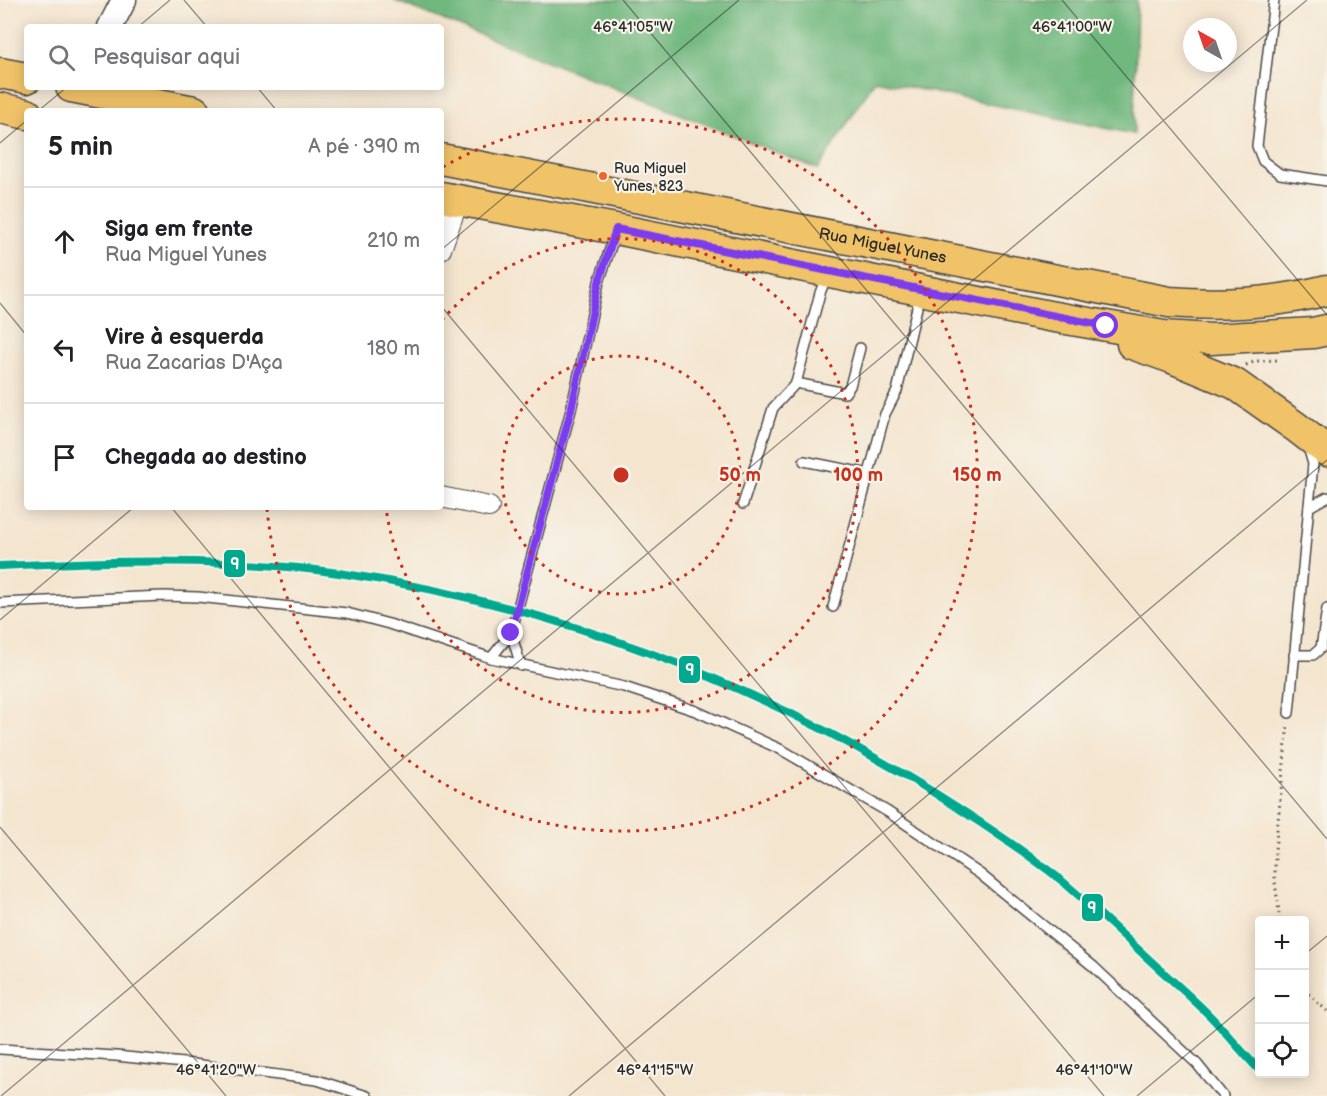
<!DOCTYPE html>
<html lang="pt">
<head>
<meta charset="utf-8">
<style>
  :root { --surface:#fff; --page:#f6f6f6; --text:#202124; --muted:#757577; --line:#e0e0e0 }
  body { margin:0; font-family:"Balsamiq Sans",sans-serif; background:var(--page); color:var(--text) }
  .controls { position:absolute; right:18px; bottom:18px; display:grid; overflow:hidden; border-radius:6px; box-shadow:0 3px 15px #0003 }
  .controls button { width:54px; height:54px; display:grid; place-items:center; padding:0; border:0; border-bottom:2px solid var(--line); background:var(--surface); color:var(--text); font:30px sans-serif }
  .compass { position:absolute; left:1183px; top:18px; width:54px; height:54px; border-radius:50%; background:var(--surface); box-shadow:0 3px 15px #0003; rotate:320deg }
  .stop { position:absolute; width:18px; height:18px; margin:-14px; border:4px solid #7c3aed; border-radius:50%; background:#fff }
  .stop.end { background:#7c3aed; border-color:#fff; box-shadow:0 2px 6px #0008 }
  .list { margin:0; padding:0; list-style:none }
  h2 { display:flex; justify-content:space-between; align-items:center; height:78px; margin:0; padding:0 24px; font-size:26px }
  h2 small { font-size:20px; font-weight:400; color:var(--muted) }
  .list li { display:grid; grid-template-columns:39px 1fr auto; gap:18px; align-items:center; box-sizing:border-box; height:108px; padding:0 24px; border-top:2px solid var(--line) }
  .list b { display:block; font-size:22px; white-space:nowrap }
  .list p { margin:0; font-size:20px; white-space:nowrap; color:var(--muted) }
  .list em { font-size:20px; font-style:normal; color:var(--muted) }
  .icon { flex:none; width:33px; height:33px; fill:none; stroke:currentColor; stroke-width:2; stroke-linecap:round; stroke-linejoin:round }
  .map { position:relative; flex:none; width:1327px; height:1096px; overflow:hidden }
  .search { position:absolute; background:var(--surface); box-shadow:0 3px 15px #0003; left:24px; top:24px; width:420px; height:66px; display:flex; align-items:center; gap:15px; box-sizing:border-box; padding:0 21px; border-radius:6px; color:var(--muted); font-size:22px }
  .panel { position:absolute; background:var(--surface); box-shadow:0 3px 15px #0003; left:24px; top:108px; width:420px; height:402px; border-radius:6px }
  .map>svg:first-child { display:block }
</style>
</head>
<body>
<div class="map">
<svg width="1327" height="1096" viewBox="0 0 1327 1096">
  <rect width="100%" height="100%" fill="#f7f3e8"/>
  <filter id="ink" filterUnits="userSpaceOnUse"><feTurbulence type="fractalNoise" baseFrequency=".0167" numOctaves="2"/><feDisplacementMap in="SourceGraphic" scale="12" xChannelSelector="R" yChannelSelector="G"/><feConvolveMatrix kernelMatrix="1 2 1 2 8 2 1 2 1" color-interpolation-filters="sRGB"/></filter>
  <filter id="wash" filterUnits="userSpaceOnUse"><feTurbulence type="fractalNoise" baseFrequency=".008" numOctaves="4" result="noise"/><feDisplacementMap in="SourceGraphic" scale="24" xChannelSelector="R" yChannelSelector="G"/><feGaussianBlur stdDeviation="1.35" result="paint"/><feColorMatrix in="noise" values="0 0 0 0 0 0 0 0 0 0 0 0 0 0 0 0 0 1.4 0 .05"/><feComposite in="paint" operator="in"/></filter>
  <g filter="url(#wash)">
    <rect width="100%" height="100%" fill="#f4e5cf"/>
    <polygon fill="#71b87f" stroke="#4e7255" stroke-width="1.5" points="393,0 1137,0 1134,134 875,80 818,169"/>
  </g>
  <g filter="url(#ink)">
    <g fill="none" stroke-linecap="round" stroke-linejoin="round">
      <defs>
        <g id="service">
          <polyline points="1274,0 1257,146 1263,161 1280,174 1327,181"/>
          <polyline points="796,383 845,393 850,386 860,348"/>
          <polyline points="804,461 869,474"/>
          <polyline points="743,504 773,408 796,383 820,293 827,275"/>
          <polyline points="1309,507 1327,497"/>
          <polyline points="0,603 163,596 198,597 347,613 389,624 491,658 624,687 696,711 782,750 888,812 980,874 1094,967 1197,1064 1223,1096"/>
          <polyline points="833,607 885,414 897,391 920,295"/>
          <polyline points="511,633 521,666"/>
          <polyline points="1294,655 1313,655 1321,648 1327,609"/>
          <polyline points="491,658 511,633 571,410 599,282 615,234"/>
          <polyline points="1289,713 1313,464 1308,447"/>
          <polyline points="0,1049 116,1056 193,1064 317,1080 367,1096"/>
        </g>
        <g id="minor">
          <polyline points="441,249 458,201"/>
          <polyline points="441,497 489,507"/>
        </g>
        <polyline id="tertiary" points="110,27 124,0"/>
        <g id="primary">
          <polyline points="0,73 27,78"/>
          <polyline points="71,87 194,111"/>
          <polyline points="0,108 27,114"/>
          <path id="s1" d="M441 159 1169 302C1221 306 1276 303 1327 290"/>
          <polyline points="441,197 616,229 1049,316 1164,336 1212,339 1313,333 1327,330"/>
          <polyline points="1132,344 1172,358 1235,384 1296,427 1327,451"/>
        </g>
      </defs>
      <use href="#service" stroke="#494744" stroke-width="12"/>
      <use href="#minor" stroke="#494744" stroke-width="22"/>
      <use href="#tertiary" stroke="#494744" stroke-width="27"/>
      <use href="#primary" stroke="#494744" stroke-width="33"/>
      <g stroke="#494744" stroke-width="3" stroke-dasharray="1.5 4.5" stroke-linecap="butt">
        <polyline points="1246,365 1257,361 1278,360"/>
        <polyline points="1280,920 1275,882 1275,850 1288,723"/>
        <polyline points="1304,990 1327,1011"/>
      </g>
      <use href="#service" stroke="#fff" stroke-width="9"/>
      <use href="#minor" stroke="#fff" stroke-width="20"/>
      <use href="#tertiary" stroke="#fff" stroke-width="24"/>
      <use href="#primary" stroke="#f1c369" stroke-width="30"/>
      <defs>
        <path id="rail-1" d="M0 566C113 561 227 557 339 573 550 604 752 680 933 792 976 819 1020 848 1061 880 1088 903 1114 927 1140 951 1164 974 1190 995 1213 1019 1229 1036 1244 1054 1260 1071"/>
      </defs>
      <use href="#rail-1" stroke="#f7f3e8" stroke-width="12"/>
      <use href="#rail-1" stroke="#00a88e" stroke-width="8"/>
    </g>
  </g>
  <g fill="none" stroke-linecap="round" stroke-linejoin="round" filter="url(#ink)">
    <polyline stroke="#7c3aed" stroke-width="8" points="511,633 571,410 599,282 616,229 1106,326"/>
  </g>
  <path fill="none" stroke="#2b2b2b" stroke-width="1.5" stroke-opacity="0.45" d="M184 0 207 27M623 0 1327 839M1062 0 1327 315M138 27 170 0M257 87 277 111M38 111 67 87M0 143 27 120M441 250 739 0M0 303 27 336M441 306 1104 1096M171 507 665 1096M0 620 134 507M0 827 226 1096M1304 955 1327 936M1 1096 1307 0M569 1096 1327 460M1137 1096 1260 993"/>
  <g fill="none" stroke="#c8321e" stroke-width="3" stroke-dasharray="3 6">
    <circle cx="621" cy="475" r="119"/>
    <path d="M442 320A237 237 0 1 1 386 508"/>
    <path d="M443 167A356 356 0 1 1 267 509"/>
  </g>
  <circle fill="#f26522" stroke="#f7f3e8" stroke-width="2" cx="603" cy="176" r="5"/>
  <g text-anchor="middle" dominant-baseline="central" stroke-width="4.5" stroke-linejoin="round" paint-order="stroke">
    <g font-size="14" fill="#2b2b2b" stroke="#f7f3e8" text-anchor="start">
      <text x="614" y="168">Rua Miguel<tspan x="614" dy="18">Yunes, 823</tspan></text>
    </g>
    <g font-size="16" fill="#2b2b2b" stroke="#f7f3e8">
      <text stroke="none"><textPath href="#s1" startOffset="450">Rua Miguel Yunes</textPath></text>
    </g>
  </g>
  <g font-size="15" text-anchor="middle" fill="#2b2b2b" stroke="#f7f3e8" stroke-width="4.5" stroke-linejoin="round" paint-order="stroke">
    <text x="633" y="32">46°41'05"W</text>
    <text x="1072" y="32">46°41'00"W</text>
    <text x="216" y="1075">46°41'20"W</text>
    <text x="655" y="1075">46°41'15"W</text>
    <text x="1094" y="1075">46°41'10"W</text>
  </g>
  <circle cx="621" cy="475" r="9" fill="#c8321e" stroke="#f7f3e8" stroke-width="3"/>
  <g font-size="18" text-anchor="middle" font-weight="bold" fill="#c8321e" stroke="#f7f3e8" stroke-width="4.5" stroke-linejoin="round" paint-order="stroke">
    <text x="740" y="481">50 m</text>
    <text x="858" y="481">100 m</text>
    <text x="977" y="481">150 m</text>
  </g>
  <g stroke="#f7f3e8" stroke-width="2">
    <rect x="223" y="549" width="23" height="29" rx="6" fill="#00a88e"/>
    <rect x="678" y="655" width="23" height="29" rx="6" fill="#00a88e"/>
    <rect x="1081" y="893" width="23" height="29" rx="6" fill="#00a88e"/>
  </g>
  <g font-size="16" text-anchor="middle" font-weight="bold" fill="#fff">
    <text x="235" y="569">9</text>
    <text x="690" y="675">9</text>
    <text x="1092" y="913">9</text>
  </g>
</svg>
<div class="controls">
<button>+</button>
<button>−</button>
<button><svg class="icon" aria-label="locate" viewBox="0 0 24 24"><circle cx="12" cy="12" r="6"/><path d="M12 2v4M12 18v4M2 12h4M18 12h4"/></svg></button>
</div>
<svg class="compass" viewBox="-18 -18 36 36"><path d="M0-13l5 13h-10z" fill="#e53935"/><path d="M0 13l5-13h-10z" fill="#757577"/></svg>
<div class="stop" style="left:1106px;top:326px"></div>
<div class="stop end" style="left:511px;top:633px"></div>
<div class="search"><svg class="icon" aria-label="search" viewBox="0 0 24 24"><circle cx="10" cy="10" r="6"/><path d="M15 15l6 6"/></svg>Pesquisar aqui</div>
<section class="panel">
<h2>5 min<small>A pé · 390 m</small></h2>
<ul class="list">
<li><svg class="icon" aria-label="ahead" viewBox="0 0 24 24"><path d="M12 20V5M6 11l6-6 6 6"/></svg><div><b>Siga em frente</b><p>Rua Miguel Yunes</p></div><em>210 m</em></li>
<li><svg class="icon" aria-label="left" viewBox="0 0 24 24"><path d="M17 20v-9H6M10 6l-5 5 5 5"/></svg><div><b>Vire à esquerda</b><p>Rua Zacarias D'Aça</p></div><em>180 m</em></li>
<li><svg class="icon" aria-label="arrive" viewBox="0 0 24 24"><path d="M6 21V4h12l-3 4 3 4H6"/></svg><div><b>Chegada ao destino</b></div></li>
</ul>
</section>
</div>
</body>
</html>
